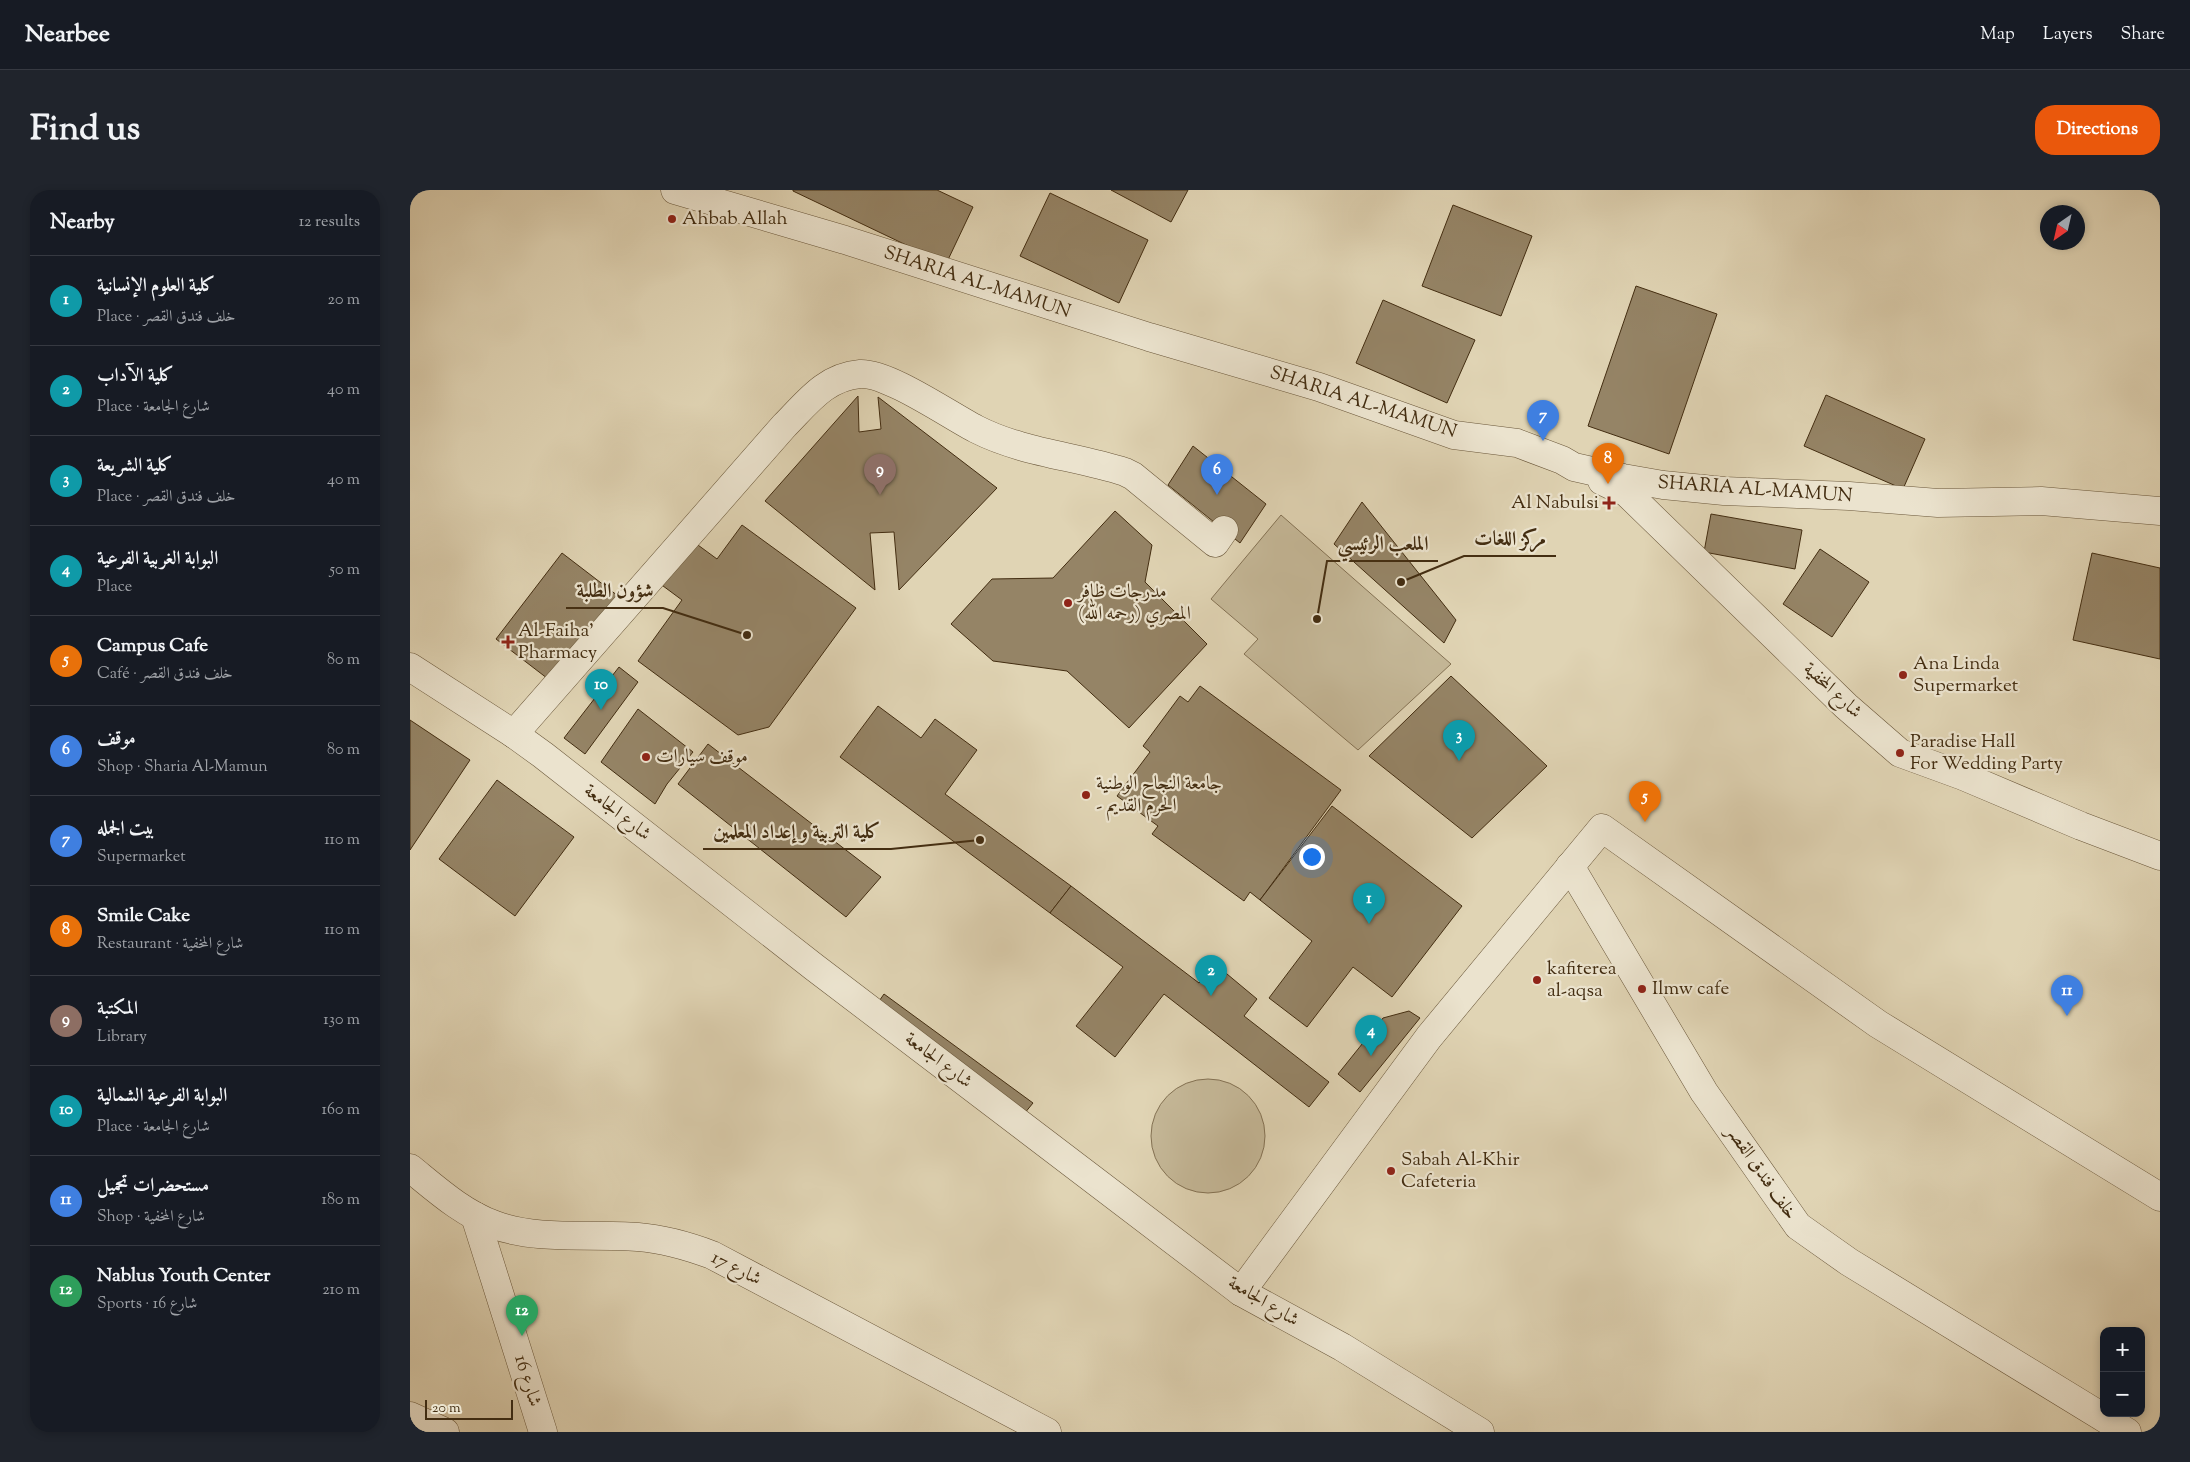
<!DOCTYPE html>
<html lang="en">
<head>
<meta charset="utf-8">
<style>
  :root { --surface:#171b24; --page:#20242c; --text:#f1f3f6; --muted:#9ea1a6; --line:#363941; --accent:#ea580c }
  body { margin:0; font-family:"Sorts Mill Goudy",Amiri,serif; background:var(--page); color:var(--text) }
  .controls { position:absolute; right:15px; bottom:15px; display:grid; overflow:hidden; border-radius:10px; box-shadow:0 2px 8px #0003 }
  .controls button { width:45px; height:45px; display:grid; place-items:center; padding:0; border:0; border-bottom:1px solid var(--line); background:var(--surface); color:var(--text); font:25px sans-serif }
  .compass { position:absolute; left:1630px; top:15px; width:45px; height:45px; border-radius:50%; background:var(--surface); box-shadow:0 2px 8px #0003; rotate:214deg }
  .scale { position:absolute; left:15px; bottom:12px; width:88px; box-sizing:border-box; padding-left:5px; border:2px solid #432d11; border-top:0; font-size:14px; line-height:18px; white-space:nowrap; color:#432d11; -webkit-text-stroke:4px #ebe3ce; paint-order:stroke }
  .you { position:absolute; left:901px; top:666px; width:18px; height:18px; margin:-12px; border:4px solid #fff; border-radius:50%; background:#1a73e8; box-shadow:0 0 0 8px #1a73e833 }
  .badge { display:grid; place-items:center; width:32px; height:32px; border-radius:50%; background:var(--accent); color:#fff; font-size:16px; font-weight:700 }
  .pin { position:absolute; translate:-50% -41px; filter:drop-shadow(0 1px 2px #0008) }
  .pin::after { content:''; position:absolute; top:26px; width:18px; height:15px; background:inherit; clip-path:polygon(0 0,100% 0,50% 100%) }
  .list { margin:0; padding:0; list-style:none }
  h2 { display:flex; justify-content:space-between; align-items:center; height:65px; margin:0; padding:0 20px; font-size:21px }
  h2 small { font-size:16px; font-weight:400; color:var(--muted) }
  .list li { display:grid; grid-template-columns:32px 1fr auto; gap:15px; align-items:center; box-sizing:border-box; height:90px; padding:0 20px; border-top:1px solid var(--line) }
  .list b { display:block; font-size:19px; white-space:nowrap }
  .list p { margin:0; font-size:16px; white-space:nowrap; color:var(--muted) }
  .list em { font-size:16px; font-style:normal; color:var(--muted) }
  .map { position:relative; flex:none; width:1750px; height:1242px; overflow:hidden; border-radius:20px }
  header { display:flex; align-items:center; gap:30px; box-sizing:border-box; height:70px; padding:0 25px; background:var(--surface); border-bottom:1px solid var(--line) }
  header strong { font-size:24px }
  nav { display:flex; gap:28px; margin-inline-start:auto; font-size:18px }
  .intro { display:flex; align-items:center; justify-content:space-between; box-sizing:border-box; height:120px; padding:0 30px }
  h1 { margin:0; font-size:35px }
  .button { padding:12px 22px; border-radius:20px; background:var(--accent); color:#fff; font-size:18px; font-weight:700 }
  main { display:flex; gap:30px; padding:0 30px }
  aside { flex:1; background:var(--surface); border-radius:20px; box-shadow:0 2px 8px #0003 }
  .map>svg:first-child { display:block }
</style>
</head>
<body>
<header>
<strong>Nearbee</strong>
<nav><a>Map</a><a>Layers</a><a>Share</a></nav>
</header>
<div class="intro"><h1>Find us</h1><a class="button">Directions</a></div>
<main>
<aside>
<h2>Nearby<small>12 results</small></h2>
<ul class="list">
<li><span class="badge" style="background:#0f9aa8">1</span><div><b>كلية العلوم الإنسانية</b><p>Place · خلف فندق القصر</p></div><em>20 m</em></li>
<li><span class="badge" style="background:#0f9aa8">2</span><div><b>كلية الآداب</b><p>Place · شارع الجامعة</p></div><em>40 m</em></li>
<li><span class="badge" style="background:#0f9aa8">3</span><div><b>كلية الشريعة</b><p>Place · خلف فندق القصر</p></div><em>40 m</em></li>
<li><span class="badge" style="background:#0f9aa8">4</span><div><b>البوابة الغربية الفرعية</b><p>Place</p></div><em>50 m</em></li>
<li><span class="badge" style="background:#e8710a">5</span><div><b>Campus Cafe</b><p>Café · خلف فندق القصر</p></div><em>80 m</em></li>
<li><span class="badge" style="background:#3f7fe0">6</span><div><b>موقف</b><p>Shop · Sharia Al-Mamun</p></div><em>80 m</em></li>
<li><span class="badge" style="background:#3f7fe0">7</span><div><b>بيت الجمله</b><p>Supermarket</p></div><em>110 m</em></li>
<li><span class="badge" style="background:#e8710a">8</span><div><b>Smile Cake</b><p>Restaurant · شارع المخفية</p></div><em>110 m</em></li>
<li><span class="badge" style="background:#8d6e63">9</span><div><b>المكتبة</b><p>Library</p></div><em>130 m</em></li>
<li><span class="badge" style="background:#0f9aa8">10</span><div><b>البوابة الفرعية الشمالية</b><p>Place · شارع الجامعة</p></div><em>160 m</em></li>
<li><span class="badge" style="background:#3f7fe0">11</span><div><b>مستحضرات تجميل</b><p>Shop · شارع المخفية</p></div><em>180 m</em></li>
<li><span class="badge" style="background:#2e9e5b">12</span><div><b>Nablus Youth Center</b><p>Sports · شارع 16</p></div><em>210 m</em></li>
</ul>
</aside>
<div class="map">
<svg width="1750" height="1242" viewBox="0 0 1750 1242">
  <rect width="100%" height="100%" fill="#e0d4b4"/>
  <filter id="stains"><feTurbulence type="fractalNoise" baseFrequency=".004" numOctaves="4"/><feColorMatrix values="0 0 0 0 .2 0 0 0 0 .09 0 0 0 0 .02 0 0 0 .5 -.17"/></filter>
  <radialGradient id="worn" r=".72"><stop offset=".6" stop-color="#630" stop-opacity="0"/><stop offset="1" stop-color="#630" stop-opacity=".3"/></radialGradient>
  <g fill="#c5b898" stroke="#847254">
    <polygon points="871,325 1041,474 948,560 834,464 848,449 801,409"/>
    <circle cx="798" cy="946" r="57"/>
  </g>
  <g fill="#958466" stroke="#432d11">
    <polygon points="383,0 527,0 563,17 536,74 383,1"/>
    <polygon points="701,0 778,0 761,32"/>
    <polygon points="640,3 738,50 709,113 610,66"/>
    <polygon points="1043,15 1122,46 1091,126 1012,96"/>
    <polygon points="1226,96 1307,124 1259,264 1178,236"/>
    <polygon points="973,110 1065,150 1037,213 946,173"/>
    <polygon points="1416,205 1515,249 1493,299 1394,256"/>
    <polygon points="448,206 449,242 471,239 468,207 587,298 489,400 484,342 460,343 465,400 355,311"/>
    <polygon points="783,256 856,314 830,353 758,295"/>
    <polygon points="952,312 1046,430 1034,453 924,354"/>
    <polygon points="705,321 742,355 735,392 797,454 719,538 657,481 583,471 541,434 582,389 643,388"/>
    <polygon points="1301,324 1392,340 1385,379 1294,362"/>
    <polygon points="332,335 446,418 359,537 328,545 228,471 272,410 245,390 277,347 307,369"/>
    <polygon points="1410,359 1459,392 1422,447 1373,414"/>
    <polygon points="152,363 212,409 146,495 86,449"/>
    <polygon points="1682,363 1750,378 1750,469 1663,450"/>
    <polygon points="209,477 228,492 175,564 154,548"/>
    <polygon points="1041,486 1137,576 1062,648 959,566"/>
    <polygon points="790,496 931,600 850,710 840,702 834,711 742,644 748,636 707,606 740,562 733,556 770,506 778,512"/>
    <polygon points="468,516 511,548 525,529 567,560 535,604 661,696 640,723 430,567"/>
    <polygon points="228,519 283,562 257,594 245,614 191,572"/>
    <polygon points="0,530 60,570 0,660"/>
    <polygon points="298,554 471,687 436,727 268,594"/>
    <polygon points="87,590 164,647 105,726 29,669"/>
    <polygon points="922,616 1052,716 982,807 943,777 897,837 859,808 902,751 850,710"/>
    <polygon points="661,696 789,793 805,774 847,809 834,826 919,892 899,917 754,804 705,867 666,836 713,777 640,723"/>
    <polygon points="474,804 623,913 614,924 465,817"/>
    <polygon points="999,821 1010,828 950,902 928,884 973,828"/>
  </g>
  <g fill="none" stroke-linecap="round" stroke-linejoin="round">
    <defs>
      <g id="minor">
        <polyline points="265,0 435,50 739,147 909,197 1044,245 1107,253 1152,270 1164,277 1213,288 1253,295 1314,301 1439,306 1528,313 1631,311 1750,321"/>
        <polyline points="1192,291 1217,303 1436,516 1490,563 1553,586 1671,636 1750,666"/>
        <polyline points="0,477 104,544 133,565 404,777 831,1102 932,1157 1070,1242"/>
        <path d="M104 544 374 236C397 213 415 187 450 184 477 182 539 225 566 239 613 263 666 266 715 282L723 286 805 353 814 340"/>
        <polyline points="1160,676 1294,902 1388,1036 1439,1072 1717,1242"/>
        <path d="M0 978C26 999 52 1023 85 1035 129 1051 182 1043 228 1047 254 1049 278 1056 302 1065L637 1242"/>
        <polyline points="65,1026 133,1242"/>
        <polyline points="831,1102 1019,847 1192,638 1468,834 1750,1007"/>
        <polyline points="0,1226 35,1242"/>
      </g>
    </defs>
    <use href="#minor" stroke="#6a573a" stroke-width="29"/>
    <use href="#minor" stroke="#ebe3ce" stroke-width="28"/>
  </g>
  <g fill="#8f2418" stroke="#ebe3ce" stroke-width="2">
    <circle cx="262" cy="29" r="5"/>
    <path d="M1196.5 305.5h5v5h5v5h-5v5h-5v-5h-5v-5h5z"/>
    <circle cx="658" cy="413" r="5"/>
    <path d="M95.5 444.5h5v5h5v5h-5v5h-5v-5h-5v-5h5z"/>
    <circle cx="1493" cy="485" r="5"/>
    <circle cx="1490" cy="563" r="5"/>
    <circle cx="236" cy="567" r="5"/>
    <circle cx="676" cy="605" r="5"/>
    <circle cx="1127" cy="790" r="5"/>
    <circle cx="1232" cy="799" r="5"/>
    <circle cx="981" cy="981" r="5"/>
  </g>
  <g text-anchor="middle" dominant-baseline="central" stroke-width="4.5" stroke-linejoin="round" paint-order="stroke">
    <g font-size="19" fill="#432d11" stroke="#ebe3ce" text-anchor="start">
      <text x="272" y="29">Ahbab Allah</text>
      <text x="1189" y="313" text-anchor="end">Al Nabulsi</text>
      <text x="668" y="402">مدرجات ظافر<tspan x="668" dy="22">المصري (رحمه الله)</tspan></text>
      <text x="108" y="441">Al-Faiha'<tspan x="108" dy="22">Pharmacy</tspan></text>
      <text x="1503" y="474">Ana Linda<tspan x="1503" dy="22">Supermarket</tspan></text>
      <text x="1500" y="552">Paradise Hall<tspan x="1500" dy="22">For Wedding Party</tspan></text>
      <text x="246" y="567">موقف سيارات</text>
      <text x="686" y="594">جامعة النجاح الوطنية<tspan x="686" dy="22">- الحرم القديم</tspan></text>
      <text x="1137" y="779">kafiterea<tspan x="1137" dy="22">al-aqsa</tspan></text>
      <text x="1242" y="799">Ilmw cafe</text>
      <text x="991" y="970">Sabah Al-Khir<tspan x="991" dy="22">Cafeteria</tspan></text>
    </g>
    <g font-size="19" fill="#432d11" stroke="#ebe3ce">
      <text transform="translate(567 93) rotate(18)">SHARIA AL-MAMUN</text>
      <text transform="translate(953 213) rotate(18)">SHARIA AL-MAMUN</text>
      <text transform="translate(1345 300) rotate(4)">SHARIA AL-MAMUN</text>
      <text transform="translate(1422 501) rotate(43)">شارع المخفية</text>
      <text transform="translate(207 623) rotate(38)">شارع الجامعة</text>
      <text transform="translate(528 871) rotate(37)">شارع الجامعة</text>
      <text transform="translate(1351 983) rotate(55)">خلف فندق القصر</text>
      <text transform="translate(326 1079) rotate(27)">شارع 17</text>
      <text transform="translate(853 1112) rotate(31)">شارع الجامعة</text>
      <text transform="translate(117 1191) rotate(73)">شارع 16</text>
    </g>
  </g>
  <path fill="none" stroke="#432d11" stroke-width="2" d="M991 392L1054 366H1146M907 429L917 371H1028M337 445L253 418H156M570 650L481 659H293"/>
  <g fill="#432d11" stroke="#ebe3ce" stroke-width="2">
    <circle cx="991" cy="392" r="5"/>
    <circle cx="907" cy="429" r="5"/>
    <circle cx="337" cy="445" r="5"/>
    <circle cx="570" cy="650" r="5"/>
  </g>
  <g font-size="20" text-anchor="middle" font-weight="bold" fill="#432d11" stroke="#ebe3ce" stroke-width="4.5" stroke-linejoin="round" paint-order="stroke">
    <text x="1100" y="355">مركز اللغات</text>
    <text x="973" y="360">الملعب الرئيسي</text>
    <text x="205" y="407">شؤون الطلبة</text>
    <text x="387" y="648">كلية التربية و إعداد المعلمين</text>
  </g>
  <rect width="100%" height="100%" filter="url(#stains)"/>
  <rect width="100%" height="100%" fill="url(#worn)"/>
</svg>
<div class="controls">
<button>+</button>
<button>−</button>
</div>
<svg class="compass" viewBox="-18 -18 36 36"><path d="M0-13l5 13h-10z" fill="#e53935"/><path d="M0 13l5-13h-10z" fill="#9ea1a6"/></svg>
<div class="scale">20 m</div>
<div class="you"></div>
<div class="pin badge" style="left:959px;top:734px;background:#0f9aa8">1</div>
<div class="pin badge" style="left:801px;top:806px;background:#0f9aa8">2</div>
<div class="pin badge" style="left:1049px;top:571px;background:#0f9aa8">3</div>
<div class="pin badge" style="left:961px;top:866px;background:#0f9aa8">4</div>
<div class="pin badge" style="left:1235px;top:632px;background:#e8710a">5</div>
<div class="pin badge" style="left:807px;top:305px;background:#3f7fe0">6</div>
<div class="pin badge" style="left:1133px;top:251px;background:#3f7fe0">7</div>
<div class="pin badge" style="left:1198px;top:294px;background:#e8710a">8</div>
<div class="pin badge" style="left:470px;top:305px;background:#8d6e63">9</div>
<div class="pin badge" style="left:191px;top:520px;background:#0f9aa8">10</div>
<div class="pin badge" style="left:1657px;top:826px;background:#3f7fe0">11</div>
<div class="pin badge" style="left:112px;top:1146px;background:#2e9e5b">12</div>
</div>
</main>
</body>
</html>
